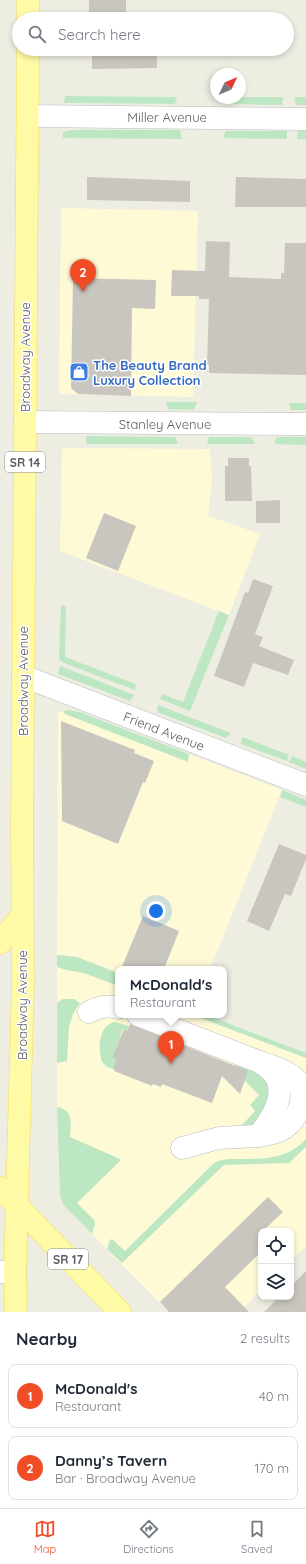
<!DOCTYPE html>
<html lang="en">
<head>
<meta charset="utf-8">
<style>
  :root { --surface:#fff; --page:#f2f2f3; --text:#1f2937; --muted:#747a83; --line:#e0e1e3; --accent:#f04c26 }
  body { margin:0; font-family:Quicksand,sans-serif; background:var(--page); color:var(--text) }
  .controls { position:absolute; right:12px; bottom:12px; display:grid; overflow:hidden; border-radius:8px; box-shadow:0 2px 6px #0003 }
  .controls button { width:36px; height:36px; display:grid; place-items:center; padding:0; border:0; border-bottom:1px solid var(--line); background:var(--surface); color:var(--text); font:20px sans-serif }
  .compass { position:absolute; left:210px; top:68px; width:36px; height:36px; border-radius:50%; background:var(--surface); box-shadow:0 2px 6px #0003; rotate:46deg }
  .you { position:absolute; left:156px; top:911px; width:14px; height:14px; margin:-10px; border:3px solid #fff; border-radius:50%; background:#1a73e8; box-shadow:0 0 0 6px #1a73e833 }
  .badge { display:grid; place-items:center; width:26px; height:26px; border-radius:50%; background:var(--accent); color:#fff; font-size:13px; font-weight:700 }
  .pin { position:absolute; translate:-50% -33px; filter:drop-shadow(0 1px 2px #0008) }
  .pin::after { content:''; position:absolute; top:21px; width:14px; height:12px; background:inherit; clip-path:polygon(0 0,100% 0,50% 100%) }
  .popup { position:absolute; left:115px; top:966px; width:112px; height:52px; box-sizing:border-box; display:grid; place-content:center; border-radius:8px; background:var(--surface); filter:drop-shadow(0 1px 3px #0005); font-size:13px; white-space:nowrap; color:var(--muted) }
  .popup b { font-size:15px; color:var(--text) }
  .popup::after { content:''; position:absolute; left:50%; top:100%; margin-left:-8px; border:8px solid transparent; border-top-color:var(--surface) }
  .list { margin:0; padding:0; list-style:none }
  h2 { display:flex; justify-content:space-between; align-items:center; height:52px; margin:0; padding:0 16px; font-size:17px }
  h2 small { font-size:13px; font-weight:400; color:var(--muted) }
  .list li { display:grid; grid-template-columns:26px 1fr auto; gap:12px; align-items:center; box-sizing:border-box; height:64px; margin:0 8px 8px; padding:0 8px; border:1px solid var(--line); border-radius:8px }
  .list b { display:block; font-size:15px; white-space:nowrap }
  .list p { margin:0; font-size:13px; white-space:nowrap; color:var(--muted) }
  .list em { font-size:13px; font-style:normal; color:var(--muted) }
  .icon { flex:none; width:22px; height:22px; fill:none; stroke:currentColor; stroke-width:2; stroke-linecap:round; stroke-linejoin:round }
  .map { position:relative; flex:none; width:306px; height:1312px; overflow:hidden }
  .search { position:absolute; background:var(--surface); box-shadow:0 2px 6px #0003; left:12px; right:12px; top:12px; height:44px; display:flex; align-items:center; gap:10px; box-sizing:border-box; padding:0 14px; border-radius:22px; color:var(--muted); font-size:15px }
  .sheet { height:196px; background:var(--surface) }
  nav { display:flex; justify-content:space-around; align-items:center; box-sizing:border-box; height:56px; border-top:1px solid var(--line); background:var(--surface); font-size:11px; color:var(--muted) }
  nav a { display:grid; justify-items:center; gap:2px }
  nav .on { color:var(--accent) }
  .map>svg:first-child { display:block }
</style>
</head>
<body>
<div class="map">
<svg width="306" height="1312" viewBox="0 0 306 1312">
  <rect width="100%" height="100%" fill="#eeede2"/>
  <g fill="#fffad6">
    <polygon points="61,208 198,211 193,397 59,394"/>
    <polygon points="62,448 210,449 212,480 208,516 260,534 229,615 60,551"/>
    <polygon points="64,710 72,710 80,712 282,790 210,969 118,969 118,973 77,957 57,955 58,713"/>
    <polygon points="57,962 118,981 118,1015 206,1015 306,1053 306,1246 291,1261 291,1231 261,1231 261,1290 239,1312 169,1312 64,1206 60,1196 57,1107"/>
  </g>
  <g fill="#bde7c2">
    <polygon points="65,96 177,97 175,104 73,103 64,103"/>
    <polygon points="240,97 283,97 282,105 225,104 222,98"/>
    <polygon points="294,97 306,97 306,105 296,105"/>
    <polygon points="72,130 180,130 182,139 63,138 63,132"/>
    <polygon points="226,131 287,131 287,139 223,138"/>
    <polygon points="298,131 306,131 306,139 297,139"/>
    <polygon points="166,402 197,402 194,410 168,409"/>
    <polygon points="289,403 306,403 306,410 291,410"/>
    <polygon points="86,436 175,437 178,444 86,444"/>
    <polygon points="209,437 251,437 255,444 207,444"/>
    <polygon points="276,437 306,437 306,445 275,444"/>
    <polygon points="61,605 66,607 65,657 136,684 135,690 64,663 60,660 59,655"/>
    <polygon points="219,611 229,615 190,711 160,699 162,694 183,702"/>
    <polygon points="60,666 134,695 130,701 58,674"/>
    <polygon points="158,705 231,733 226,738 157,712"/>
    <polygon points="69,710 80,712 189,754 188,762 65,714 63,711"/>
    <polygon points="242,737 289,755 287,761 241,744"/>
    <polygon points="292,756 306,762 306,769 289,762"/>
    <polygon points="282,790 306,800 306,807 280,797"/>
    <polygon points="57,955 77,957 118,973 118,986 84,973 66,970 57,967"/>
    <polygon points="63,999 74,999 80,1003 73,1014 69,1027 67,1061 57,1063 57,1003"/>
    <polygon points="193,1015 206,1015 306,1053 306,1058"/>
    <path d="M115 1022 129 1026 127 1031 123 1029 113 1057 116 1059 113 1069 107 1067 102 1062C98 1049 98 1025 115 1022Z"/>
    <polygon points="237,1061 260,1070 273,1087 255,1127 240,1127 255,1111 250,1105 259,1095 245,1081 242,1084 232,1073"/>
    <path d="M57 1107C74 1110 71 1124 70 1137L120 1159V1161L77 1203 94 1220 95 1224 92 1234 64 1206 60 1196Z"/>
    <path d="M306 1139V1147L289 1163 224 1165 122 1263 107 1249 110 1240 112 1239 125 1251 214 1163C221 1159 228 1159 236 1159 262 1159 287 1160 306 1139Z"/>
  </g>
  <g fill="#c9c6bf">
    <rect x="89" y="0" width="37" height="19"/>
    <polygon points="92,49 157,49 157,68 92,69"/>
    <polygon points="87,177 190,181 190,202 87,200"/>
    <polygon points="236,177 306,179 306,207 235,207"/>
    <polygon points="206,241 230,242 229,277 281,279 281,273 284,273 285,243 306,243 306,375 209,373 209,365 207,365 209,299 199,299 199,296 171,296 172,270 205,271"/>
    <polygon points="73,278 156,280 155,309 132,308 131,396 78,394 71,388"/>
    <polygon points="228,458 249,458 249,466 251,466 252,501 225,501 225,466 228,466"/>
    <polygon points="280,500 280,523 256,523 256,501"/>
    <polygon points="104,513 136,526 118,571 86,558"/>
    <polygon points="253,579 273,586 255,634 263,637 259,646 294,660 288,675 253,663 244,687 214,676 245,592 248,593"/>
    <polygon points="61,721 135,750 134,753 154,761 145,783 143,782 118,844 62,821"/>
    <polygon points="279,844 306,855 306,859 291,896 285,894 269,931 247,921"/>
    <polygon points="143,916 179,931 164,969 121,969"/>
    <polygon points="130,1024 248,1071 240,1094 222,1076 212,1103 162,1084 161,1087 153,1084 152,1086 114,1071 115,1070 113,1069 116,1059 112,1058 124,1029 127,1031"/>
    <polygon points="268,1197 283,1212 263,1231 261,1231 261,1252 225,1287 249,1312 169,1312 160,1302"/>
    <polygon points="306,1271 306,1312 264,1312 279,1297 291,1297 291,1286"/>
  </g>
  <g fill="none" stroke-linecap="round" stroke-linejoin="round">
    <defs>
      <g id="minor">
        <polyline points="28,116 306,119"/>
        <polyline points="25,422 306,424"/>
        <polyline points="23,676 306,785"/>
        <path d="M89 1012C99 1007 107 1005 118 1008"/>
        <path d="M138 1015 260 1062C266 1066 272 1070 276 1077 287 1096 270 1121 258 1136L219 1138 182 1148"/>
        <path d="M258 1136C265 1135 272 1134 279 1131 296 1123 306 1102 300 1084 293 1073 278 1069 266 1064"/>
        <polyline points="0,1272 15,1272"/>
      </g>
      <g id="major">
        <polyline points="28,19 28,0"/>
        <polyline points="0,943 22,915"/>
        <polyline points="0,1188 120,1312"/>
        <polyline points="16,1312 15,1272 23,983 22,830 28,49"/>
      </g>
    </defs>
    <use href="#minor" stroke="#babbc1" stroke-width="23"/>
    <use href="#major" stroke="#f7da52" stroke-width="23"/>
    <use href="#minor" stroke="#fff" stroke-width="22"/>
    <use href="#major" stroke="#fffaa6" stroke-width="22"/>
  </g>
  <defs>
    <symbol id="shop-square" viewBox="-11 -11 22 22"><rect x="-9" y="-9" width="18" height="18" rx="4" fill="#3f7fe0" stroke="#fff"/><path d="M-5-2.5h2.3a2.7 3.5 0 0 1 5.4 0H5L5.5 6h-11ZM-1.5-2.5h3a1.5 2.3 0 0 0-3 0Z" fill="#fff"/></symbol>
  </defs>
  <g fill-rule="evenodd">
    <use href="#shop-square" x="68" y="361" width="22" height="22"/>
  </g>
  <g text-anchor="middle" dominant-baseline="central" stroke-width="3" stroke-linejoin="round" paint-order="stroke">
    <g fill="#fff" stroke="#8c8e92" stroke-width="1">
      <rect x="5" y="452" width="40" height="20" rx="3"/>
      <rect x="48" y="1249" width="40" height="20" rx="3"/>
    </g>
    <g font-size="12" font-weight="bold" fill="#5a5d63">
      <text x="25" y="462">SR 14</text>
      <text x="68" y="1259">SR 17</text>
    </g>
    <g font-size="13" fill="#5a5d63" stroke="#fff">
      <text x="167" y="117">Miller Avenue</text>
      <text transform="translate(25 357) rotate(-90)">Broadway Avenue</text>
      <text x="165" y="424">Stanley Avenue</text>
      <text transform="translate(23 681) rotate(-90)">Broadway Avenue</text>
      <text transform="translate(164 731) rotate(21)">Friend Avenue</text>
      <text transform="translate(22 1005) rotate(-90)">Broadway Avenue</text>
    </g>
    <g font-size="13" font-weight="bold" fill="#366cbe" stroke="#fff" text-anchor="start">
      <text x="93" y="365">The Beauty Brand<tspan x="93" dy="15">Luxury Collection</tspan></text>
    </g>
  </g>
</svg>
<div class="controls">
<button><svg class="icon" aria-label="locate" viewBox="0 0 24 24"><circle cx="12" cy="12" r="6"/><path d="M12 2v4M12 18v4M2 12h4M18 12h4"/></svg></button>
<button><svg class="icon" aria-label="layers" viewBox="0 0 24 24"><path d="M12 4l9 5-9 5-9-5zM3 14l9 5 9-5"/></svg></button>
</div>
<svg class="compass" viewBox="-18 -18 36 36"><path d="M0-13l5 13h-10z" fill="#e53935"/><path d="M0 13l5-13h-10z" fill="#747a83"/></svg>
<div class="you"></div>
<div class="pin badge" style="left:171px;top:1064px">1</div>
<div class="popup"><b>McDonald's</b>Restaurant</div>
<div class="pin badge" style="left:83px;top:292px">2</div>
<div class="search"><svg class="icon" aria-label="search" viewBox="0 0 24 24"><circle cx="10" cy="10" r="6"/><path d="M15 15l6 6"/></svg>Search here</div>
</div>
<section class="sheet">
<h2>Nearby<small>2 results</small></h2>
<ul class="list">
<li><span class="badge">1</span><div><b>McDonald's</b><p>Restaurant</p></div><em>40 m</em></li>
<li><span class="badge">2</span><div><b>Danny’s Tavern</b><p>Bar · Broadway Avenue</p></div><em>170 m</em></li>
</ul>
</section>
<nav>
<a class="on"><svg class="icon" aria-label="map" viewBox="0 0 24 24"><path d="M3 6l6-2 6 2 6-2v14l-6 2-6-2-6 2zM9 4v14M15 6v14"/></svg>Map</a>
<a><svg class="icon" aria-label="directions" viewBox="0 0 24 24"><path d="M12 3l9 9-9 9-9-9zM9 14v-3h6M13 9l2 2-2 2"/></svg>Directions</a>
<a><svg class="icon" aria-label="saved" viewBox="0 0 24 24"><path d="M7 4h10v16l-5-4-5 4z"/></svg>Saved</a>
</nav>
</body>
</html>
